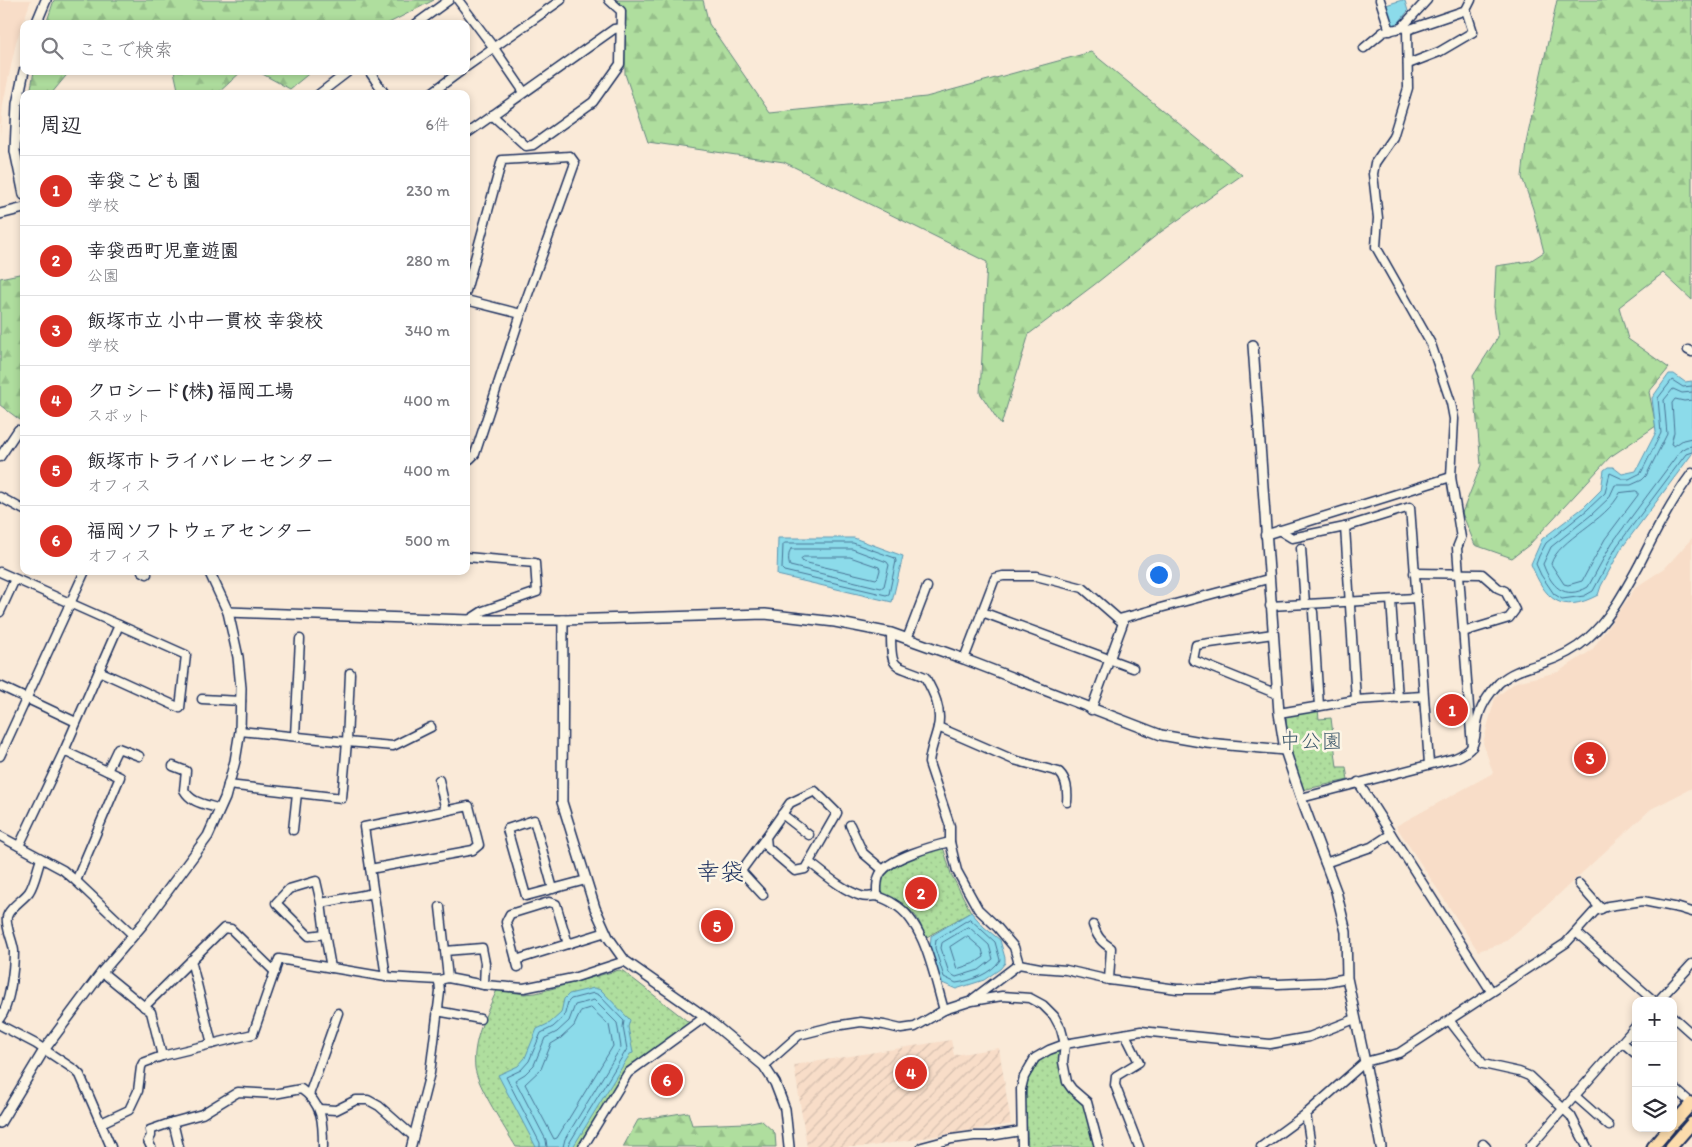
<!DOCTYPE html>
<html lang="ja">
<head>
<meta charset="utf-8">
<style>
  :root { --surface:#fff; --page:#f7f7f7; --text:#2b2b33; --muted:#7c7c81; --line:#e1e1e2; --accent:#d93025 }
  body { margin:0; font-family:Itim,"Klee One",sans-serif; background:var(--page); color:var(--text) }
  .controls { position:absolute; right:15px; bottom:15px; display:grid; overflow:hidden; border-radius:10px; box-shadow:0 2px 8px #0003 }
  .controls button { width:45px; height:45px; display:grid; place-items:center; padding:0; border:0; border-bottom:1px solid var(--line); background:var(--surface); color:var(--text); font:25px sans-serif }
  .you { position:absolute; left:1158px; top:574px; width:18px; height:18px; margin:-12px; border:4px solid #fff; border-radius:50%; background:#1a73e8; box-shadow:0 0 0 8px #1a73e833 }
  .badge { display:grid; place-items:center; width:32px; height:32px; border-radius:50%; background:var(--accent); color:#fff; font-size:16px; font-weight:700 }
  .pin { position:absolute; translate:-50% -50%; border:2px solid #fff; box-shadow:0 1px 5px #0006 }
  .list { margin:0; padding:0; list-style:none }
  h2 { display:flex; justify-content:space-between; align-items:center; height:65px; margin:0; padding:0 20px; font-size:21px }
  h2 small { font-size:16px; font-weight:400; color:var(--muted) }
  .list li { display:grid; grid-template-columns:32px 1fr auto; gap:15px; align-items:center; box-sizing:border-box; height:70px; padding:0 20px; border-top:1px solid var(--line) }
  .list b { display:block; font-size:19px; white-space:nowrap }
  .list p { margin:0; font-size:16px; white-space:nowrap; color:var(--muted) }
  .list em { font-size:16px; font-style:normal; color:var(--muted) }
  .icon { flex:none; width:28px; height:28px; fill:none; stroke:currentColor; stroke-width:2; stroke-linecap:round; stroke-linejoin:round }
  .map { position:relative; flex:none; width:1692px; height:1147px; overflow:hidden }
  .search { position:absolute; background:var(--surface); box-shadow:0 2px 8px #0003; left:20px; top:20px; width:450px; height:55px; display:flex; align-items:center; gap:12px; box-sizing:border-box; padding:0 18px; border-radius:10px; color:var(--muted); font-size:19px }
  .panel { position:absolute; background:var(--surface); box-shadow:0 2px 8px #0003; left:20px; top:90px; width:450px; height:485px; border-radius:10px }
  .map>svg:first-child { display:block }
</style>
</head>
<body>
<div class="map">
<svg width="1692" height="1147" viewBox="0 0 1692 1147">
  <defs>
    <pattern id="industrial-furrows" width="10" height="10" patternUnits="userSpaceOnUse" patternTransform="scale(1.25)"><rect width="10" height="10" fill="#f8ddc8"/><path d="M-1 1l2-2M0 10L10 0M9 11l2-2" fill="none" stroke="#d4beae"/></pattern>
    <pattern id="grass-dots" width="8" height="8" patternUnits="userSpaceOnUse" patternTransform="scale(1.25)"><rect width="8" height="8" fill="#afde9e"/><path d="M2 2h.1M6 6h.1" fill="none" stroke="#96bf8a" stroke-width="1.8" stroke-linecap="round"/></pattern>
    <pattern id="forest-firs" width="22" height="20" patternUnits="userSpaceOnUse" patternTransform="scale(1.25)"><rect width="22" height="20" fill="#afde9e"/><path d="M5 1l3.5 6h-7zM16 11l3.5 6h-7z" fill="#96bf8a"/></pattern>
  </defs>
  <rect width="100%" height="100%" fill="#faead8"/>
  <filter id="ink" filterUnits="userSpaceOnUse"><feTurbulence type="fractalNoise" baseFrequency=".02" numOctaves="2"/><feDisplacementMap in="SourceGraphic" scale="10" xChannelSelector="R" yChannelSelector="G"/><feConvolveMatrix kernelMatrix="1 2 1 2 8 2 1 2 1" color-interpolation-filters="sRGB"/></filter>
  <g filter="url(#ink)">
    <g fill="#f8ddc8">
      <polygon points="0,0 31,0 16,42 3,104 0,135"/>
      <polygon points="1692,538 1692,788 1651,809 1529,922 1501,944 1478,951 1396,826 1493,773 1483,743 1495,698 1516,682 1558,672 1592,650 1636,587 1665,568"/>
    </g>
    <polygon fill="url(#industrial-furrows)" points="951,1040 954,1055 999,1048 1011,1124 866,1147 807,1147 794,1065"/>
    <g fill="url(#grass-dots)" stroke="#65867e">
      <polygon points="1318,709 1319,719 1331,718 1337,767 1346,767 1348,780 1302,790 1295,769 1286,722 1287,717 1291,714"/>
      <path d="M941 847 944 850 951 874 971 912 925 938C921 921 914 910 898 902 894 899 888 898 884 895 881 893 882 892 881 888 877 868 926 852 941 847Z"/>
      <path d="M619 970 623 971 691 1024 626 1068 577 1147H516C506 1130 477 1085 475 1068 472 1041 486 1014 497 990L524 994 536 993Z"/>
      <path d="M1062 1049 1065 1083 1084 1102 1096 1147H1028C1026 1107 1014 1064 1062 1049Z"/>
    </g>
    <g fill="url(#forest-firs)" stroke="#65867e">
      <polygon points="54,0 434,0 387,24 46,24"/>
      <polygon points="613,0 703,0 709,24 770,113 926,97 1091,52 1242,175 1158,234 1094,285 1029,334 1001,425 980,393 987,262 784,162 648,142 625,74 624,10"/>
      <polygon points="1557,0 1692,0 1692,300 1663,273 1619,307 1628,339 1669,368 1649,392 1656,426 1610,457 1529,545 1512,558 1475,545 1462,513 1481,465 1473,376 1498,337 1494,307 1496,266 1530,261 1544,252 1533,209 1522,177 1526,143"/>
      <polygon points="34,71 70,71 51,94 30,94"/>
      <polygon points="174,71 242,71 217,94 179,94"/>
      <polygon points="257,71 312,71 290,89"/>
      <polygon points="24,273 24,423 0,405 0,278"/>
      <polygon points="688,1112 692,1125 746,1123 761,1120 775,1133 776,1147 623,1147 638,1120"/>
    </g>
    <g fill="#8cdbea" stroke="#5f96b2">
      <polygon points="1402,0 1405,1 1408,11 1396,26 1392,26 1386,5"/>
      <path d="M1669 374H1674L1685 382 1692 381V454L1621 549 1601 586 1598 595C1560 615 1545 599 1531 564L1542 539 1584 507 1601 490 1604 470 1608 467H1613L1622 474 1636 471 1656 432 1652 398Z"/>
      <polygon points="778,538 854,538 903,556 892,602 777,575"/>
      <polygon points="971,912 984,927 1000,940 1005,958 1005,963 1000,969 984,980 956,989 940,982 930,949 931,936"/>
      <polygon points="594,988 601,990 630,1020 628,1027 633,1053 630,1054 573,1147 536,1147 498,1075 518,1066 525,1058 537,1029 550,1023 561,1013 564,999 569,994"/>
    </g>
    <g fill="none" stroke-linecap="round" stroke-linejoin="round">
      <g stroke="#487496" stroke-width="1">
        <polyline points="1692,386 1683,387 1672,380 1658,398 1661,433 1641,473 1629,479 1623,479 1610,473 1605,493 1587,510 1546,543 1539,556 1536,564 1541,575 1554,594 1562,599 1584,596 1593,591 1617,546 1686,454 1692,452"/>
        <path d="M1692 392 1682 393 1673 389 1664 400 1667 434 1646 476 1642 480 1631 485H1615L1609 498 1591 515 1551 547 1543 564C1551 586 1564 601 1588 587L1612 543 1681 450 1686 447 1692 446"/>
        <polyline points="1692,400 1684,401 1675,399 1672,403 1674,432 1671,444 1674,446 1683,440 1692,438"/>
        <path d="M1636 491 1638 492V495L1605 539 1582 581 1568 585 1564 584 1551 564C1558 539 1607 521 1620 493Z"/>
        <polygon points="785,543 853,543 895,558 896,561 889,594 886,595 784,571 782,569 783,545"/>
        <path d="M791 549H852L887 562 889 565 884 586 881 588 790 566C788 563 788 552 791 549Z"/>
        <polygon points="804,557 850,557 879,567 880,570 878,577 876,579 803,562 801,559"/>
        <path d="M970 919 995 942 1000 960C991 974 971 981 956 983L944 977 935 948 936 940Z"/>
        <polygon points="969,927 989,945 993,959 979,970 956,977 949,973 941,948 942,943"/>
        <polygon points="965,937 968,937 982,949 984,957 975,963 957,969 950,947"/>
        <polygon points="591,1008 609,1025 613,1046 557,1138 554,1139 525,1084 541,1069 551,1044 561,1038 574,1026 581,1011"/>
        <polyline points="540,1147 540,1143 506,1077 521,1070 529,1061 541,1033 553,1027 564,1017 568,1002 571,999 594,993 599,995 624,1021 623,1027 627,1049 570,1142 569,1147"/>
        <polyline points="547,1147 546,1140 515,1080 525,1074 534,1065 545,1038 557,1032 569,1021 575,1005 594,1000 617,1023 621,1047 565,1139 563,1147"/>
      </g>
      <defs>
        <g id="minor">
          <polyline points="458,0 494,48 524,92"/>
          <polyline points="1380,0 1390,31"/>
          <polyline points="1427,0 1405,24 1407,30 1408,88 1393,137 1375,163 1373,174 1378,218 1376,247 1431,344 1451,403 1454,419 1451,477 1461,538 1457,548 1472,747"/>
          <polyline points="1466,10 1471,0"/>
          <polyline points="416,24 449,0"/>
          <polyline points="1407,30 1466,10 1473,32 1439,52 1408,64"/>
          <polyline points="1364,48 1383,32 1401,28 1405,24"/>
          <polyline points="466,67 561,0"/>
          <polyline points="369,71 385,94"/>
          <polyline points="319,94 349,71"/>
          <polyline points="430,94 461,71"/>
          <polyline points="492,115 526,146 533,145 593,102 620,64 621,11 609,0"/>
          <polyline points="466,134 614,29 621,28"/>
          <polyline points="466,291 502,160 570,156 575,163 521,314 475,454 470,459 466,459"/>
          <polyline points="466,300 521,314"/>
          <polyline points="1688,350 1692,352"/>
          <polyline points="0,457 18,430"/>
          <polyline points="0,497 24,510"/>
          <polyline points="1345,527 1356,700"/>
          <polyline points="1279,530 1292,538 1345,527 1410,507 1429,764"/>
          <polyline points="1265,535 1451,477"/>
          <polyline points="1301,548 1305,604"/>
          <polyline points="466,557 535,563 537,592 483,611 469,620"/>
          <polyline points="142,571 147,574"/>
          <polyline points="0,572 119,625 64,751 19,846"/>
          <polyline points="1414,573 1482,574 1498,588 1505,591 1515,610 1509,618 1463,632"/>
          <polyline points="1391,600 1398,698"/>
          <polyline points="1270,606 1416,598"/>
          <polyline points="0,612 15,579"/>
          <polyline points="982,612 1133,668"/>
          <polyline points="1313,612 1319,706"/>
          <polyline points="1119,619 1268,579"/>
          <path d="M891 633C891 672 893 663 925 677 934 693 942 709 938 727 935 740 930 750 929 763L950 826V842L957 871 978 909 997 927 1014 947 1019 964"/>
          <polyline points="1273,634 1196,645 1193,660 1277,694"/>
          <polyline points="907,639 927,587"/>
          <polyline points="964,659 995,578 1003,576 1036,576 1083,588 1123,623 1091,710"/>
          <polyline points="99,671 180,708 186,655 119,625"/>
          <polyline points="350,673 347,742 393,746 431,727"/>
          <polyline points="0,686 76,722"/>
          <polyline points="202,699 241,701"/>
          <polyline points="1279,713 1356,700 1423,696"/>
          <path d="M938 727 1014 760 1059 772C1067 780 1068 790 1067 802"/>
          <polyline points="295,736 300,639"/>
          <polyline points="0,756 85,571"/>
          <path d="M173 766 186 771 184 790C192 804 206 804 220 809"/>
          <polyline points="107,771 118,748 139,756"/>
          <polyline points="439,780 446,811"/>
          <polyline points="1358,782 1491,991"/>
          <polyline points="228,785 342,798 347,742 240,731"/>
          <path d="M1301 798 1455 758C1482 747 1472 737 1479 715 1482 704 1491 691 1499 683 1512 671 1527 668 1543 663 1558 658 1576 649 1587 639 1610 619 1624 592 1639 565 1655 533 1671 501 1692 473"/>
          <polyline points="782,814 809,835"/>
          <polyline points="850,825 863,853 883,870"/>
          <polyline points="293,830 297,793"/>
          <polyline points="0,836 63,870 76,881 120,777 64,751"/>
          <path d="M809 862 837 813 815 791 790 803 766 837 767 847 795 871 805 869 809 862C826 875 841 889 861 896 867 898 870 896 876 896 881 897 890 901 894 904 925 922 934 977 944 1010"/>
          <polyline points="1325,863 1371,847 1391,834"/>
          <polyline points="370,869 473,850 479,845 469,806 364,827 386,977"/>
          <polyline points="76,881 133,935"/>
          <polyline points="1579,884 1601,909"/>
          <polyline points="553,889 534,820 507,829 526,896 586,880"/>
          <polyline points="763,895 741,871 766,837"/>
          <path d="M877 896C877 888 876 881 880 874 889 858 933 846 950 842"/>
          <polyline points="321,903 325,934 309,936 276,903 289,889 316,881 321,903 374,893"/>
          <polyline points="440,907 445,951"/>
          <path d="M1093 925C1097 936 1101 942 1111 948L1109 980"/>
          <polyline points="1577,933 1654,1001"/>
          <polyline points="325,934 331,968"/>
          <polyline points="191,960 212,1044"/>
          <polyline points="516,960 606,932"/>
          <polyline points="518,967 506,922 510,914 549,902 556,904 568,944"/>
          <polyline points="102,972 151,1012 162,1056"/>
          <polyline points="448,978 445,951 482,948 485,963 484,985"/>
          <polyline points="973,999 1019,964 1040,968 1066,970 1109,980 1177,989 1217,989 1252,983 1278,984 1326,982 1347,978"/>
          <polyline points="1658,1001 1692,964"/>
          <polyline points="144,1007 224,928 231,929 275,972"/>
          <polyline points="437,1011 480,1019"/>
          <polyline points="1673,1017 1692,1034"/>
          <path d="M0 1018C10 1005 14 968 14 951 13 941 5 926 7 917 8 909 24 899 29 892 35 883 37 869 41 859"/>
          <polyline points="1449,1020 1483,1064 1519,1072 1529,1076 1571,1116 1587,1147"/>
          <polyline points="0,1025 36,1044 75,1070 80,1075 111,1147"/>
          <polyline points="1125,1034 1139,1062 1116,1076 1115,1085 1139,1147"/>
          <polyline points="1622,1042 1636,1054"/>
          <polyline points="764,1066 799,1035 835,1026 861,1022 884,1025 901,1029 915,1027 944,1010 972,1001 1002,996 1030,998 1043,1005 1054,1016 1061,1029 1065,1044 1063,1062 1067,1082 1072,1089 1087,1102 1099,1147"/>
          <polyline points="1673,1087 1691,1103"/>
          <polyline points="309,1095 338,1013"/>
          <polyline points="1574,1095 1609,1126"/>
          <polyline points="319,1109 336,1110 356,1100 368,1100 379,1106 413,1136"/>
          <polyline points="1306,1114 1311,1147"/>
          <polyline points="101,1123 129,1110 138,1091 141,1067 143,1063 162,1056 253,1034 279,959 386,977 439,980 448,978 484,985 524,988 573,978 625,961"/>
          <polyline points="1483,1144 1486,1147"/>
          <polyline points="151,1147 148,1141 151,1136 150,1130 173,1122"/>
          <path d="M179 1147 173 1122 202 1114 238 1092 274 1094 301 1089C323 1104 323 1122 323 1147"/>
          <polyline points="411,1147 430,1073 440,992 439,980"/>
          <polyline points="583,1147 628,1073 705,1017"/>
          <polyline points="922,1147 952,1139 974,1136 990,1136 1021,1131"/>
          <polyline points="1022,1147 1021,1089 1024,1077 1035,1058 1049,1050 1065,1044 1141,1031 1270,1044 1309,1037 1355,1019"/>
          <polyline points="1261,1147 1306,1114 1365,1062 1399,1053 1566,943 1595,911 1608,906 1643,901 1679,908 1692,912"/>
          <polyline points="1530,1147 1636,1026"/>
        </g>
        <g id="tertiary">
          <polyline points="36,24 46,0"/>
          <polyline points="24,195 15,151 17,104 24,71"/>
          <polyline points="0,214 24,208"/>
          <polyline points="1253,345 1279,713 1285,750 1301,798 1336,891 1346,932 1347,978 1365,1062 1381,1147"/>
          <polyline points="228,612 469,620 563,620 765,614 835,622 891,633 964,659 1161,735 1207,743 1285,750"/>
          <polyline points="563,620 562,802 595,908 608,937 625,961 705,1017 764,1066 775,1083 785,1109 789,1147"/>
          <polyline points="0,1123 44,1050 102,972 143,924 208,836 225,798 235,761 240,731 241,688 238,657 228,612 209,571"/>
        </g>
        <g id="primary">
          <polyline points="1673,1124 1692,1103"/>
          <polyline points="1653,1147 1669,1128"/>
          <polyline points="1671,1147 1692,1123"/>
        </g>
      </defs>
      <use href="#minor" stroke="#1b2f5e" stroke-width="11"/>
      <use href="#tertiary" stroke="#1b2f5e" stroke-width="12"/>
      <use href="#primary" stroke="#1b2f5e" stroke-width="15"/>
      <use href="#minor" stroke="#fcf5e5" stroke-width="8"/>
      <use href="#tertiary" stroke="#fcf5e5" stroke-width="9"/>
      <use href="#primary" stroke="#fcdcac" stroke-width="11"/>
    </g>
  </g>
  <g text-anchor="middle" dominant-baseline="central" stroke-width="5" stroke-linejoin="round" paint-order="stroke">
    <g font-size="21" fill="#405b6e" stroke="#fcf5e5">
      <text x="1311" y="740">中公園</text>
    </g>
    <g font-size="24" fill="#1b2f5e" stroke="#fcf5e5">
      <text x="720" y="871">幸袋</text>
    </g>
  </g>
</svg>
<div class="controls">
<button>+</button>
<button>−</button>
<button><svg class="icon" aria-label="layers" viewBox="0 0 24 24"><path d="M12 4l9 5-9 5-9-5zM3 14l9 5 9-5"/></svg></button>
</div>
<div class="you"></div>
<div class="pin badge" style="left:1452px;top:710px">1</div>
<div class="pin badge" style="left:921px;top:893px">2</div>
<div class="pin badge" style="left:1590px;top:758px">3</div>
<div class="pin badge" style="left:911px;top:1073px">4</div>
<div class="pin badge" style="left:717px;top:926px">5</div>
<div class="pin badge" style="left:667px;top:1080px">6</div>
<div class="search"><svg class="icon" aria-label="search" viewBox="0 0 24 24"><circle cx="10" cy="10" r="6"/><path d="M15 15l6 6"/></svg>ここで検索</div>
<section class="panel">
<h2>周辺<small>6件</small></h2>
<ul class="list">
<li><span class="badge">1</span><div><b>幸袋こども園</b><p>学校</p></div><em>230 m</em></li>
<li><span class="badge">2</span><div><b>幸袋西町児童遊園</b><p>公園</p></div><em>280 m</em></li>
<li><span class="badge">3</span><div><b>飯塚市立 小中一貫校 幸袋校</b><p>学校</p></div><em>340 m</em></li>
<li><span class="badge">4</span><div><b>クロシード(株) 福岡工場</b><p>スポット</p></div><em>400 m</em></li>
<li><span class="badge">5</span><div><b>飯塚市トライバレーセンター</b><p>オフィス</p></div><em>400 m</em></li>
<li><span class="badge">6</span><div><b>福岡ソフトウェアセンター</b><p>オフィス</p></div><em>500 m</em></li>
</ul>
</section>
</div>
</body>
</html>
